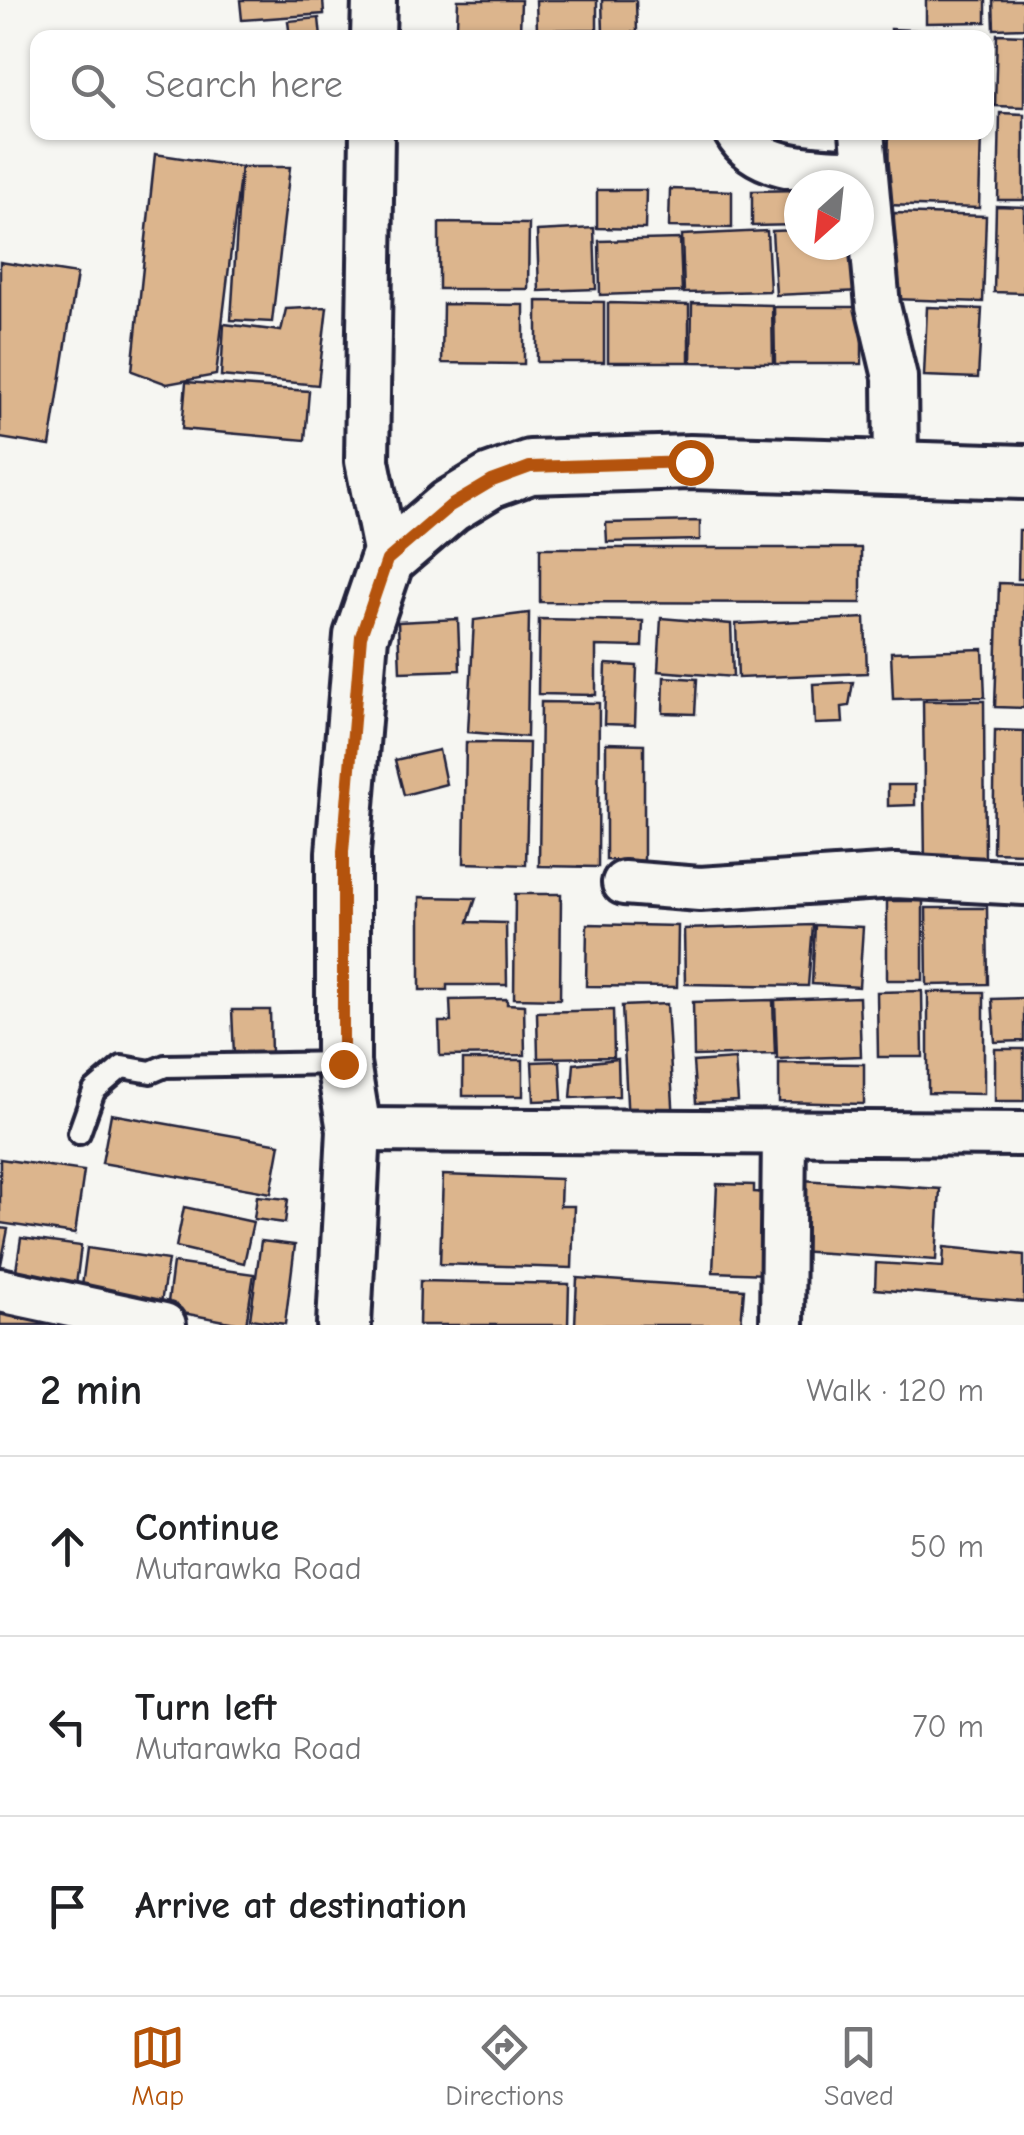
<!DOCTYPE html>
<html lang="en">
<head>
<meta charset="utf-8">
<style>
  :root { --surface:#fff; --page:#f2f2f2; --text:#202124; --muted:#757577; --line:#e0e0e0; --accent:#b45309 }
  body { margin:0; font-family:"Comic Neue",sans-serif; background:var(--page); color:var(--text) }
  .compass { position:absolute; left:784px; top:170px; width:90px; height:90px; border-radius:50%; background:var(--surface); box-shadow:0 2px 8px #0004; rotate:207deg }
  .stop { position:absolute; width:30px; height:30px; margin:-22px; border:8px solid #b45309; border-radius:50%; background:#fff }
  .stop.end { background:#b45309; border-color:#fff; box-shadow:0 2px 10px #0008 }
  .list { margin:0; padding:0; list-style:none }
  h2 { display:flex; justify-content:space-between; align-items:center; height:130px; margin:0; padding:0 40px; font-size:42px }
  h2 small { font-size:32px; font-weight:400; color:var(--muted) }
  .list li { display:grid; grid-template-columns:65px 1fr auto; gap:30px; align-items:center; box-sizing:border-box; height:180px; padding:0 40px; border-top:2px solid var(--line) }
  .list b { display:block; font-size:38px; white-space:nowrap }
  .list p { margin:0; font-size:32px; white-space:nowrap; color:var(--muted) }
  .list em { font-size:32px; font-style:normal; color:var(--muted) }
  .icon { flex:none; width:55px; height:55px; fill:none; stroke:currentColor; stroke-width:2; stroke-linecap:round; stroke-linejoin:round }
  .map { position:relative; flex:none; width:1024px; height:1325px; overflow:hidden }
  .search { position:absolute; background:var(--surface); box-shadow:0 2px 8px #0004; left:30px; right:30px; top:30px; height:110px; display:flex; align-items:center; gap:25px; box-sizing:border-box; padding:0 35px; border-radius:20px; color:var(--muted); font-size:38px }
  .sheet { height:670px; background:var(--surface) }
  nav { display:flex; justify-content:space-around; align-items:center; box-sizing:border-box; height:140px; border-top:2px solid var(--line); background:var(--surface); font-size:28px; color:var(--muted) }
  nav a { display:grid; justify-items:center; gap:5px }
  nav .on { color:var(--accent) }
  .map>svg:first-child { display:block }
</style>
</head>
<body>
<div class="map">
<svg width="1024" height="1325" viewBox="0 0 1024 1325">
  <rect width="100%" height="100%" fill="#f6f6f2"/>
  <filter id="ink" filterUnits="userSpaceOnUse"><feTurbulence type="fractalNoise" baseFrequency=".01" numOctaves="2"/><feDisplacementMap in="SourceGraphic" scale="20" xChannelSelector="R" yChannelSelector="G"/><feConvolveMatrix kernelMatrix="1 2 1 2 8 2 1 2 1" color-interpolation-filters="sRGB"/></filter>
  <g filter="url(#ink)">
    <g fill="#dcb58d" stroke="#22223b" stroke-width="2.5">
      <polygon points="240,0 323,0 324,14 242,20"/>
      <polygon points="458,0 521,0 520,33 457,26"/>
      <polygon points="536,0 597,0 597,29 537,30"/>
      <polygon points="602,0 636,0 637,32 603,33"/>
      <polygon points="926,0 986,0 986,22 926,23"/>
      <polygon points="993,0 1024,0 1024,28 994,29"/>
      <polygon points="319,18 321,38 290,38 288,21"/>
      <polygon points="891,29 982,33 982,38 891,38"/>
      <rect x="537" y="34" width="61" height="4"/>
      <polygon points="997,34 1024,35 1024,107 995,106"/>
      <polygon points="1000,113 1024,114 1024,200 998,200"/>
      <polygon points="889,132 981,132 979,208 887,205"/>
      <polygon points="155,154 241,167 216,375 167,384 132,371"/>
      <polygon points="241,167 290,167 272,322 231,320"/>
      <polygon points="670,189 732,191 732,228 669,227"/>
      <polygon points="597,190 646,190 645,229 597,228"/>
      <polygon points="799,190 799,225 752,226 752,191"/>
      <polygon points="996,206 1024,207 1024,293 994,292"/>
      <polygon points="894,213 986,216 983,302 892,299"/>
      <polygon points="439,223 529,224 528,289 439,289"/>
      <polygon points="594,228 596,289 539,291 537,231"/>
      <polygon points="799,230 799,245 859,245 861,291 776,295 772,231"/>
      <polygon points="767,231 770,291 684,293 682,235"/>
      <polygon points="680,239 682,292 600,295 599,241"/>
      <polygon points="0,262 77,274 50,446 0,438"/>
      <polygon points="537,301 604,302 604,362 537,362"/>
      <polygon points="608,303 689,305 689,362 608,362"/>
      <polygon points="692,303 772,305 773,363 691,362"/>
      <polygon points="443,304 524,305 524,364 442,363"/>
      <polygon points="327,307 318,385 221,376 224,324 281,331 286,309"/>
      <polygon points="774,307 862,307 862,364 775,364"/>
      <polygon points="927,307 982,309 978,378 924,376"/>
      <polygon points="186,382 309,391 305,440 182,429"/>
      <polygon points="700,521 700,540 607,542 606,523"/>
      <polygon points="1019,530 1024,530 1024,579 1018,579"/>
      <polygon points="540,548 861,548 861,603 540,602"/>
      <polygon points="999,583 1024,584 1024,708 995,707"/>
      <polygon points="529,613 527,737 468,732 474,620"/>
      <polygon points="661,618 731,624 733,677 658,671"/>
      <polygon points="865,618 867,673 738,678 736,624"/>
      <polygon points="458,619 460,670 400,672 398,622"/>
      <polygon points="539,619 643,621 642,647 596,646 596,695 538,694"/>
      <polygon points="983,649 985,697 893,699 891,652"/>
      <polygon points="606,664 637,666 635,725 604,724"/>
      <polygon points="664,677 697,679 695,714 663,713"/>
      <polygon points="853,682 849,706 842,707 843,723 815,724 813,684"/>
      <polygon points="923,701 984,701 985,868 925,867"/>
      <polygon points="541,702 599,703 598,867 539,866"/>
      <polygon points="995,730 1024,731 1024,853 993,852"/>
      <polygon points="466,742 529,743 526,865 464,863"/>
      <polygon points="606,743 644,744 644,861 606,860"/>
      <polygon points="439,750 446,784 404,795 395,760"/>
      <polygon points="888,785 915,785 915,805 888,806"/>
      <polygon points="515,894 561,894 560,999 514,998"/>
      <polygon points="420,897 476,898 468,922 506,923 507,985 447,985 447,990 420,990"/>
      <rect x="887" y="901" width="36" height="79"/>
      <polygon points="926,908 987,908 988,984 927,985"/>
      <polygon points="587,924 678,926 677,987 586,986"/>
      <polygon points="813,925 808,986 685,984 684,929"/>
      <polygon points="815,925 863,927 859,987 812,984"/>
      <polygon points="922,991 923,1057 878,1057 877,992"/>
      <polygon points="928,992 984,992 984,1094 928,1093"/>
      <polygon points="859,997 861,1056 777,1059 775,1000"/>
      <polygon points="1024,998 1024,1041 995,1042 992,999"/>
      <polygon points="507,999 507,1004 524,1005 525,1055 440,1056 439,1022 451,1022 450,1000"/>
      <polygon points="773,1000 775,1054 694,1056 693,1002"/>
      <polygon points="667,1004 674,1121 628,1123 622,1006"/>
      <polygon points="232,1010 270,1010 271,1054 234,1055"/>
      <polygon points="613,1010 614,1057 538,1058 537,1012"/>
      <rect x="995" y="1049" width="29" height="52"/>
      <polygon points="618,1059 619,1096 571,1098 574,1064"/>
      <polygon points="735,1059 738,1101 696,1103 693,1062"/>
      <rect x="463" y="1060" width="60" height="36"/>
      <polygon points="560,1061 562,1100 534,1101 532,1062"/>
      <polygon points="779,1063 864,1064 864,1104 779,1102"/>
      <polygon points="111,1114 280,1144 271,1193 102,1163"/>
      <polygon points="0,1159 84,1171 75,1234 0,1223"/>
      <polygon points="443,1175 561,1179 560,1206 574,1206 572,1268 440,1264"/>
      <polygon points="786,1179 940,1189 936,1260 781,1250"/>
      <polygon points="717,1184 754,1185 754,1192 770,1193 767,1274 713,1272"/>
      <polygon points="257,1196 288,1199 285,1223 254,1219"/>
      <polygon points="184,1207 253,1222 244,1263 176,1247"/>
      <polygon points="0,1228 8,1229 0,1269"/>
      <polygon points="21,1238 81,1246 76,1285 15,1277"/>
      <polygon points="261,1241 295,1245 285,1324 250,1319"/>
      <polygon points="944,1247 1024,1255 1024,1302 875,1289 876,1263 943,1267"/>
      <polygon points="87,1248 168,1260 160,1309 81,1294"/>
      <polygon points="173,1263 254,1274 246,1325 167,1310"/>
      <polygon points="577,1278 744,1289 741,1325 575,1325"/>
      <polygon points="420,1281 569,1284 568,1325 419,1325"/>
      <polygon points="0,1299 69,1325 0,1325"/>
    </g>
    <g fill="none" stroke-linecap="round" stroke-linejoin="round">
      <defs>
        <polyline id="service" points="79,1133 94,1091 122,1067 151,1072 165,1066 341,1063"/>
        <g id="minor">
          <polyline points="373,38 374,0"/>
          <polyline points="372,132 367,461 387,560"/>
          <path d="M736 132C759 174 824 169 865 172"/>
          <polyline points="862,132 878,306 895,377 896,469"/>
          <polyline points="624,883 700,889 896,876 1024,883"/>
          <polyline points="354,1130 1024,1134"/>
          <polyline points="0,1290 164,1325"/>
          <polyline points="782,1325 784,1134"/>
        </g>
        <polyline id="tertiary" points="344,1325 354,1130 343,1063 343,853 361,636 387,560 450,506 491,481 530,467 690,462 1024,472"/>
      </defs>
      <use href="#service" stroke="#22223b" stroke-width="28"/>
      <use href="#minor" stroke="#22223b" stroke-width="50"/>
      <use href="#tertiary" stroke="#22223b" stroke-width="60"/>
      <use href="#service" stroke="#f6f6f2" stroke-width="20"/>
      <use href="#minor" stroke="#f6f6f2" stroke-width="42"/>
      <use href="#tertiary" stroke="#f6f6f2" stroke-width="52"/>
    </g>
  </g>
  <g fill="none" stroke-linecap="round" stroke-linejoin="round" filter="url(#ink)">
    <polyline stroke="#b45309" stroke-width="12" points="343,1064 343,852 361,636 387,560 450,506 492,481 530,467 690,462"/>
  </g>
</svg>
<svg class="compass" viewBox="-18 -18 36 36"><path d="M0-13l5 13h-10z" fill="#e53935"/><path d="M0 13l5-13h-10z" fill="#757577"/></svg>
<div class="stop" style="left:690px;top:462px"></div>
<div class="stop end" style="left:343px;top:1064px"></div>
<div class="search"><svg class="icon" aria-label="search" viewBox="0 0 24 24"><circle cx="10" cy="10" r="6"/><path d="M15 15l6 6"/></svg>Search here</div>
</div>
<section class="sheet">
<h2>2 min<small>Walk · 120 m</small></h2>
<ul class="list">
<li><svg class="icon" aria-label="ahead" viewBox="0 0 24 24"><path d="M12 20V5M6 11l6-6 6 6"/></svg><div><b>Continue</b><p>Mutarawka Road</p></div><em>50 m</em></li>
<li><svg class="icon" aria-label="left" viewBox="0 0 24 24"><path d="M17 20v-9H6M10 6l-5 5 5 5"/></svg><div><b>Turn left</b><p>Mutarawka Road</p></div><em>70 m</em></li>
<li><svg class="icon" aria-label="arrive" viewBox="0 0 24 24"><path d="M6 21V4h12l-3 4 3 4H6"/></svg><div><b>Arrive at destination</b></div></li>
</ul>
</section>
<nav>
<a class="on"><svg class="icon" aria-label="map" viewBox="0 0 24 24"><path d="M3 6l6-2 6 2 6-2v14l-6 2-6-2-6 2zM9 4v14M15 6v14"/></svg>Map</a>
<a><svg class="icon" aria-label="directions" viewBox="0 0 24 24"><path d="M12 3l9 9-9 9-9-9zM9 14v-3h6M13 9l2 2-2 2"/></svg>Directions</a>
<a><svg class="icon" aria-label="saved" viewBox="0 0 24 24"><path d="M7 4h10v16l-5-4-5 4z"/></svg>Saved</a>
</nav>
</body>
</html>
